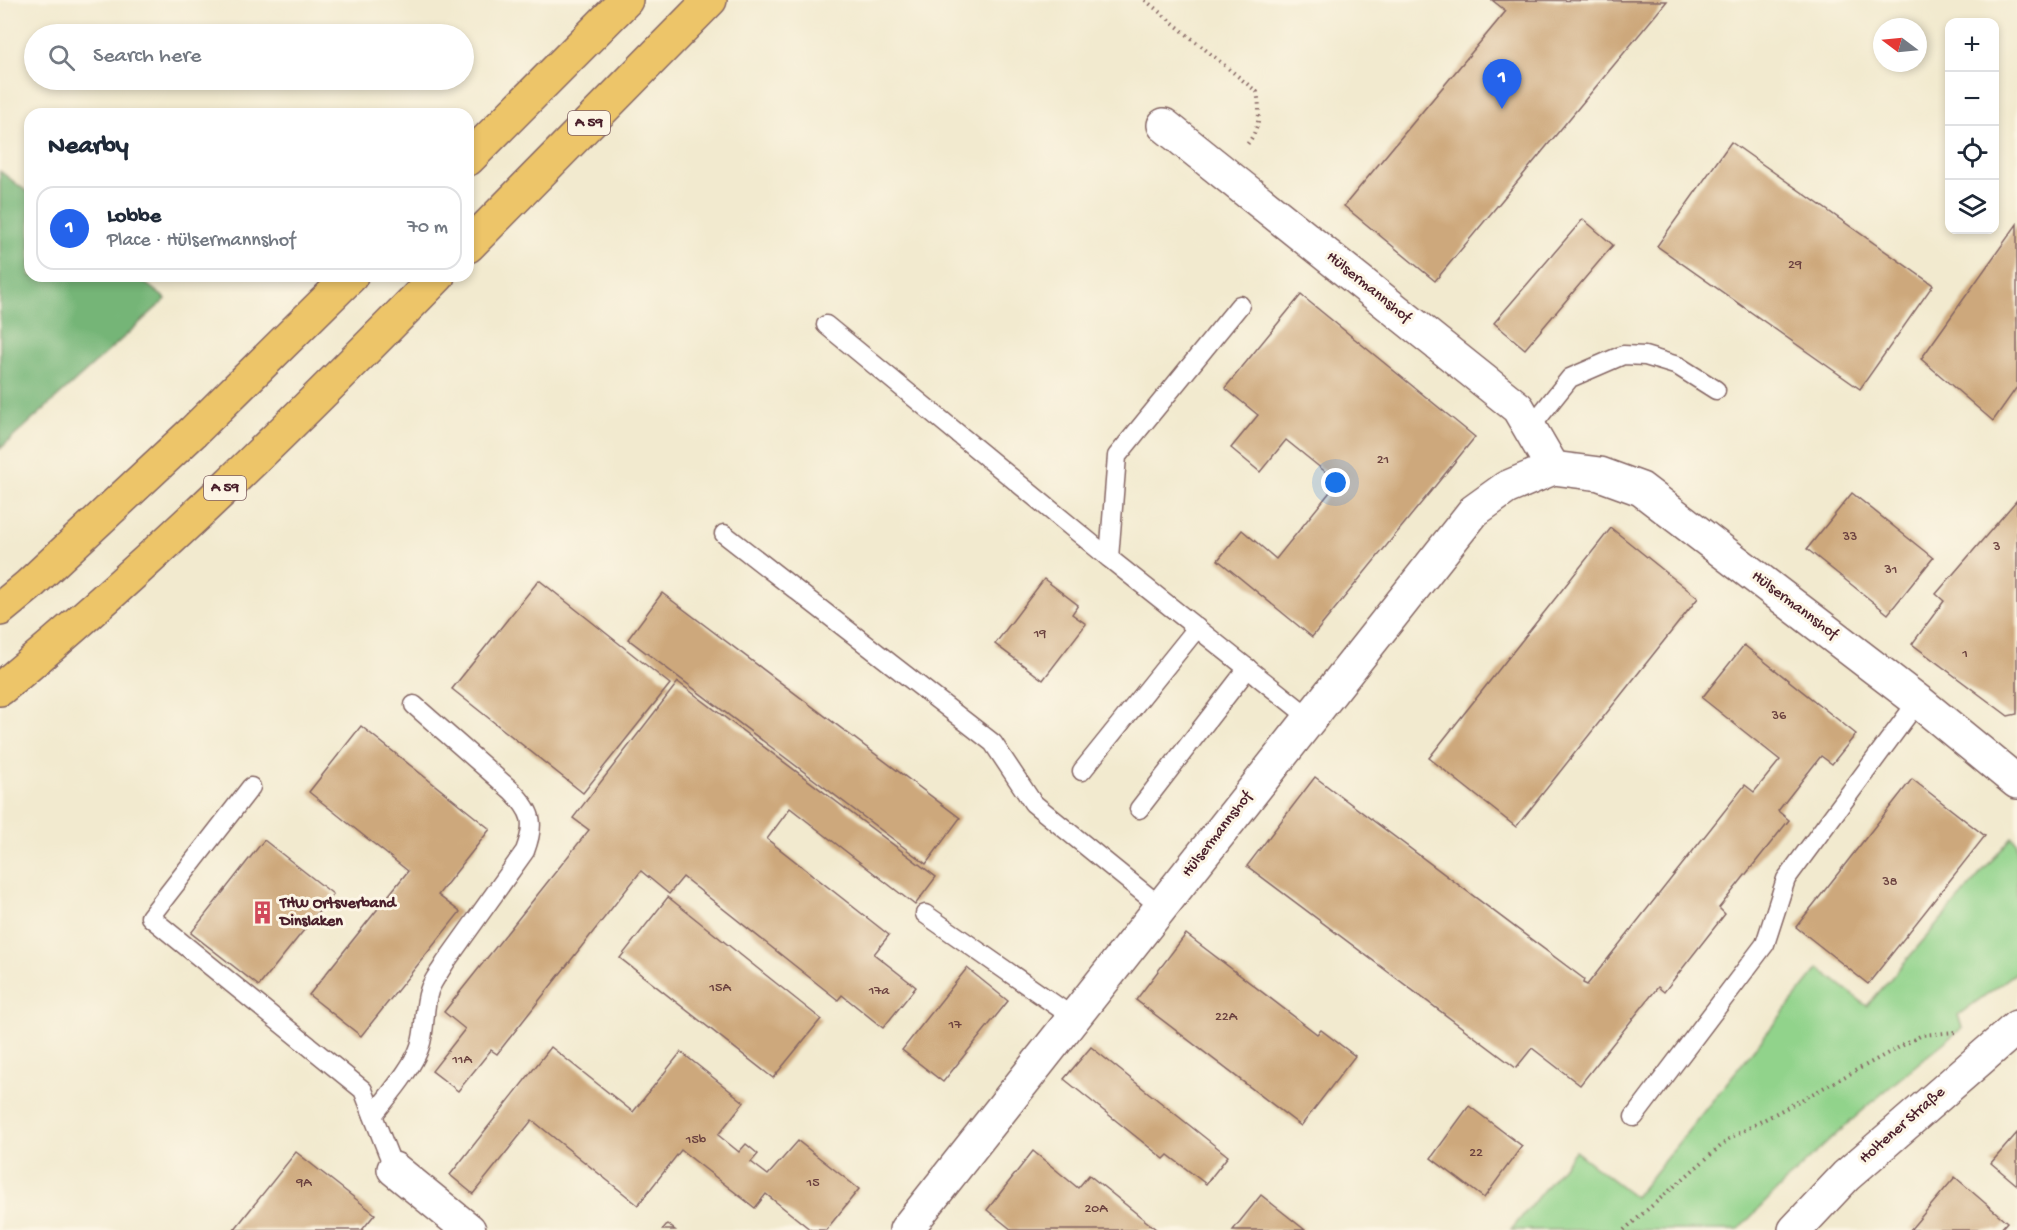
<!DOCTYPE html>
<html lang="en">
<head>
<meta charset="utf-8">
<style>
  :root { --surface:#fff; --page:#f2f2f3; --text:#1f2937; --muted:#747a83; --line:#e0e1e3; --accent:#2563eb }
  body { margin:0; font-family:"Gochi Hand",sans-serif; background:var(--page); color:var(--text) }
  .controls { position:absolute; right:18px; top:18px; display:grid; overflow:hidden; border-radius:12px; box-shadow:0 3px 9px #0003 }
  .controls button { width:54px; height:54px; display:grid; place-items:center; padding:0; border:0; border-bottom:2px solid var(--line); background:var(--surface); color:var(--text); font:30px sans-serif }
  .compass { position:absolute; left:1873px; top:18px; width:54px; height:54px; border-radius:50%; background:var(--surface); box-shadow:0 3px 9px #0003; rotate:286deg }
  .you { position:absolute; left:1336px; top:483px; width:21px; height:21px; margin:-15px; border:4px solid #fff; border-radius:50%; background:#1a73e8; box-shadow:0 0 0 9px #1a73e833 }
  .badge { display:grid; place-items:center; width:39px; height:39px; border-radius:50%; background:var(--accent); color:#fff; font-size:20px; font-weight:700 }
  .pin { position:absolute; translate:-50% -50px; filter:drop-shadow(0 2px 3px #0008) }
  .pin::after { content:''; position:absolute; top:32px; width:21px; height:18px; background:inherit; clip-path:polygon(0 0,100% 0,50% 100%) }
  .list { margin:0; padding:0; list-style:none }
  h2 { display:flex; justify-content:space-between; align-items:center; height:78px; margin:0; padding:0 24px; font-size:26px }
  h2 small { font-size:20px; font-weight:400; color:var(--muted) }
  .list li { display:grid; grid-template-columns:39px 1fr auto; gap:18px; align-items:center; box-sizing:border-box; height:84px; margin:0 12px 12px; padding:0 12px; border:2px solid var(--line); border-radius:18px }
  .list b { display:block; font-size:22px; white-space:nowrap }
  .list p { margin:0; font-size:20px; white-space:nowrap; color:var(--muted) }
  .list em { font-size:20px; font-style:normal; color:var(--muted) }
  .icon { flex:none; width:33px; height:33px; fill:none; stroke:currentColor; stroke-width:2; stroke-linecap:round; stroke-linejoin:round }
  .map { position:relative; flex:none; width:2017px; height:1230px; overflow:hidden }
  .search { position:absolute; background:var(--surface); box-shadow:0 3px 9px #0003; left:24px; top:24px; width:450px; height:66px; display:flex; align-items:center; gap:15px; box-sizing:border-box; padding:0 21px; border-radius:33px; color:var(--muted); font-size:22px }
  .panel { position:absolute; background:var(--surface); box-shadow:0 3px 9px #0003; left:24px; top:108px; width:450px; height:174px; border-radius:18px }
  .map>svg:first-child { display:block }
</style>
</head>
<body>
<div class="map">
<svg width="2017" height="1230" viewBox="0 0 2017 1230">
  <rect width="100%" height="100%" fill="#fcf5e5"/>
  <filter id="ink" filterUnits="userSpaceOnUse"><feTurbulence type="fractalNoise" baseFrequency=".0167" numOctaves="2"/><feDisplacementMap in="SourceGraphic" scale="12" xChannelSelector="R" yChannelSelector="G"/><feConvolveMatrix kernelMatrix="1 2 1 2 8 2 1 2 1" color-interpolation-filters="sRGB"/></filter>
  <filter id="wash" filterUnits="userSpaceOnUse"><feTurbulence type="fractalNoise" baseFrequency=".008" numOctaves="4" result="noise"/><feDisplacementMap in="SourceGraphic" scale="24" xChannelSelector="R" yChannelSelector="G"/><feGaussianBlur stdDeviation="1.35" result="paint"/><feColorMatrix in="noise" values="0 0 0 0 0 0 0 0 0 0 0 0 0 0 0 0 0 1.4 0 .05"/><feComposite in="paint" operator="in"/></filter>
  <g filter="url(#wash)">
    <rect width="100%" height="100%" fill="#f2eacf"/>
    <path fill="#91d38b" stroke="#6e795b" stroke-width="1.5" d="M2012 837 2017 843V972L1958 1015 1962 1028C1883 1090 1808 1157 1738 1230H1511L1575 1151 1635 1197 1819 968 1867 1006Z"/>
    <polygon fill="#74b577" stroke="#5f6a51" stroke-width="1.5" points="0,171 30,194 30,276 136,276 166,299 0,449"/>
    <g id="blocks">
      <g fill="#cda87c">
        <polygon points="1492,0 1667,1 1435,281 1344,206 1506,11"/>
        <polygon points="1731,142 1933,285 1860,389 1657,246"/>
        <polygon points="1583,219 1613,245 1525,349 1494,323"/>
        <polygon points="2017,224 2017,387 1993,421 1921,359"/>
        <polygon points="1301,295 1475,437 1312,637 1218,560 1242,530 1276,559 1338,482 1286,440 1260,472 1231,448 1258,415 1225,388"/>
        <polygon points="1852,493 1933,558 1888,614 1807,549"/>
        <polygon points="2017,500 2017,714 2008,716 1912,644 1944,601 1936,594"/>
        <polygon points="1611,528 1698,598 1516,827 1429,758"/>
        <polygon points="1044,579 1078,605 1072,614 1086,624 1043,680 995,644"/>
        <polygon points="539,580 670,684 583,793 452,689"/>
        <polygon points="662,593 960,818 926,864 628,639"/>
        <polygon points="1744,645 1856,734 1832,764 1821,756 1778,811 1789,820 1719,908 1725,914 1664,992 1658,987 1580,1085 1532,1048 1516,1068 1247,866 1315,777 1584,979 1583,983 1587,985 1745,785 1754,792 1780,760 1702,698"/>
        <polygon points="678,682 936,877 915,905 790,808 767,839 889,935 874,954 916,987 883,1028 842,995 838,1000 683,877 669,894 641,871 497,1054 491,1050 458,1091 432,1071 465,1029 444,1012 589,830 573,818"/>
        <polygon points="361,726 490,829 438,895 460,912 361,1036 309,995 408,871 309,792"/>
        <polygon points="1912,779 1985,836 1868,984 1796,927"/>
        <polygon points="264,840 333,894 259,986 191,933"/>
        <polygon points="668,897 821,1019 773,1078 620,958"/>
        <polygon points="1186,934 1317,1034 1321,1030 1355,1056 1301,1126 1136,1000"/>
        <polygon points="967,968 1008,1001 943,1082 902,1050"/>
        <polygon points="551,1047 633,1112 681,1052 744,1102 718,1135 739,1152 746,1144 758,1154 751,1162 768,1175 798,1141 859,1189 826,1230 811,1230 766,1194 755,1208 681,1150 638,1205 532,1120 473,1194 450,1175"/>
        <polygon points="1091,1047 1228,1156 1206,1184 1168,1155 1164,1159 1064,1079"/>
        <polygon points="1469,1106 1522,1146 1484,1198 1431,1158"/>
        <polygon points="2017,1133 2017,1185 1991,1163"/>
        <polygon points="1033,1151 1078,1188 1089,1175 1157,1230 1012,1230 987,1210"/>
        <polygon points="296,1152 375,1214 362,1230 234,1230"/>
        <polygon points="1955,1177 2007,1222 2000,1230 1910,1230"/>
        <polygon points="1261,1195 1305,1230 1233,1230"/>
        <polygon points="667,1224 675,1230 662,1230"/>
      </g>
    </g>
  </g>
  <g filter="url(#ink)">
    <use href="#blocks" fill-opacity="0" stroke="#856664" stroke-width="1.5"/>
    <g fill="none" stroke-linecap="round" stroke-linejoin="round">
      <defs>
        <g id="service">
          <polyline points="1240,305 1117,456 1109,558 1310,718"/>
          <polyline points="826,325 1109,558"/>
          <polyline points="1530,428 1570,378 1623,355 1645,356 1678,366 1716,390"/>
          <polyline points="724,534 993,743 1033,803 1161,907"/>
          <polyline points="1082,771 1197,628"/>
          <polyline points="251,787 150,917 363,1090 394,1169"/>
          <polyline points="1139,809 1248,668"/>
          <polyline points="925,914 1074,1018"/>
          <path d="M373 1115C387 1098 414 1066 420 1046 426 1029 423 1009 429 991 432 981 440 972 445 963L525 851C536 822 532 812 512 791L414 705"/>
          <polyline points="1634,1117 1765,944 1786,879 1918,701"/>
        </g>
        <g id="minor">
          <polyline points="1164,125 1518,408 1553,468"/>
          <polyline points="394,1169 469,1230"/>
          <polyline points="906,1230 1474,511 1506,488 1553,468 1600,474 1641,489 1918,701 2017,782"/>
        </g>
        <polyline id="tertiary" points="1795,1230 1846,1176 2017,1027"/>
        <g id="motorway">
          <polyline points="468,159 626,0"/>
          <polyline points="468,246 710,0"/>
          <polyline points="0,609 28,586 194,431 351,276"/>
          <path d="M0 689C155 561 298 419 438 276"/>
        </g>
      </defs>
      <use href="#service" stroke="#856664" stroke-width="21"/>
      <use href="#minor" stroke="#856664" stroke-width="36"/>
      <use href="#tertiary" stroke="#856664" stroke-width="36"/>
      <use href="#motorway" stroke="#856664" stroke-width="36"/>
      <g stroke="#856664" stroke-width="4" stroke-dasharray="1.5 4.5" stroke-linecap="butt">
        <path d="M1145 0 1257 92C1261 114 1260 129 1245 147"/>
        <polyline points="1624,1230 1730,1138 1922,1035 1956,1032"/>
      </g>
      <use href="#service" stroke="#fff" stroke-width="18"/>
      <use href="#minor" stroke="#fff" stroke-width="33"/>
      <use href="#tertiary" stroke="#fff" stroke-width="33"/>
      <use href="#motorway" stroke="#edc569" stroke-width="33"/>
    </g>
  </g>
  <defs>
    <symbol id="building-bare" viewBox="-9 -9 18 18"><path d="M-4-6H4V6H1V3H-1V6H-4ZM-2.5-4.3h1.7v1.8h-1.7ZM.8-4.3h1.7v1.8H.8ZM-2.5-1h1.7V.8h-1.7ZM.8-1h1.7V.8H.8Z" fill="#d1495b" stroke="#fcf5e5" stroke-width="2.5" paint-order="stroke"/></symbol>
  </defs>
  <g fill-rule="evenodd">
    <use href="#building-bare" x="246" y="896" width="33" height="33"/>
  </g>
  <g text-anchor="middle" dominant-baseline="central" stroke-width="6" stroke-linejoin="round" paint-order="stroke">
    <g font-size="14" fill="#6b413f">
      <text x="1795" y="265">29</text>
      <text x="1383" y="460">21</text>
      <text x="1850" y="537">33</text>
      <text x="1997" y="547">3</text>
      <text x="1891" y="570">31</text>
      <text x="1040" y="634">19</text>
      <text x="1965" y="654">1</text>
      <text x="1779" y="716">36</text>
      <text x="1890" y="882">38</text>
      <text x="720" y="988">15A</text>
      <text x="879" y="991">17a</text>
      <text x="1226" y="1017">22A</text>
      <text x="955" y="1025">17</text>
      <text x="462" y="1060">11A</text>
      <text x="696" y="1140">15b</text>
      <text x="1476" y="1153">22</text>
      <text x="304" y="1183">9A</text>
      <text x="813" y="1183">15</text>
      <text x="1096" y="1209">20A</text>
    </g>
    <g fill="#fcf5e5" stroke="#7f5f63" stroke-width="1.5">
      <rect x="568" y="111" width="42" height="24" rx="4.5"/>
      <rect x="204" y="476" width="42" height="24" rx="4.5"/>
    </g>
    <g font-size="15" font-weight="bold" fill="#4a1f2b">
      <text x="589" y="123">A 59</text>
      <text x="225" y="488">A 59</text>
    </g>
    <g font-size="16" fill="#4a1f2b" stroke="#fcf5e5">
      <text transform="translate(1368 288) rotate(39)">Hülsermannshof</text>
      <text transform="translate(1794 606) rotate(37)">Hülsermannshof</text>
      <text transform="translate(1218 835) rotate(-52)">Hülsermannshof</text>
      <text transform="translate(1903 1126) rotate(-41)">Holtener Straße</text>
    </g>
    <g font-size="16" font-weight="bold" fill="#4a1f2b" stroke="#fcf5e5" text-anchor="start">
      <text x="280" y="904">THW Ortsverband<tspan x="280" dy="18">Dinslaken</tspan></text>
    </g>
  </g>
</svg>
<div class="controls">
<button>+</button>
<button>−</button>
<button><svg class="icon" aria-label="locate" viewBox="0 0 24 24"><circle cx="12" cy="12" r="6"/><path d="M12 2v4M12 18v4M2 12h4M18 12h4"/></svg></button>
<button><svg class="icon" aria-label="layers" viewBox="0 0 24 24"><path d="M12 4l9 5-9 5-9-5zM3 14l9 5 9-5"/></svg></button>
</div>
<svg class="compass" viewBox="-18 -18 36 36"><path d="M0-13l5 13h-10z" fill="#e53935"/><path d="M0 13l5-13h-10z" fill="#747a83"/></svg>
<div class="you"></div>
<div class="pin badge" style="left:1502px;top:109px">1</div>
<div class="search"><svg class="icon" aria-label="search" viewBox="0 0 24 24"><circle cx="10" cy="10" r="6"/><path d="M15 15l6 6"/></svg>Search here</div>
<section class="panel">
<h2>Nearby<small></small></h2>
<ul class="list">
<li><span class="badge">1</span><div><b>Lobbe</b><p>Place · Hülsermannshof</p></div><em>70 m</em></li>
</ul>
</section>
</div>
</body>
</html>
